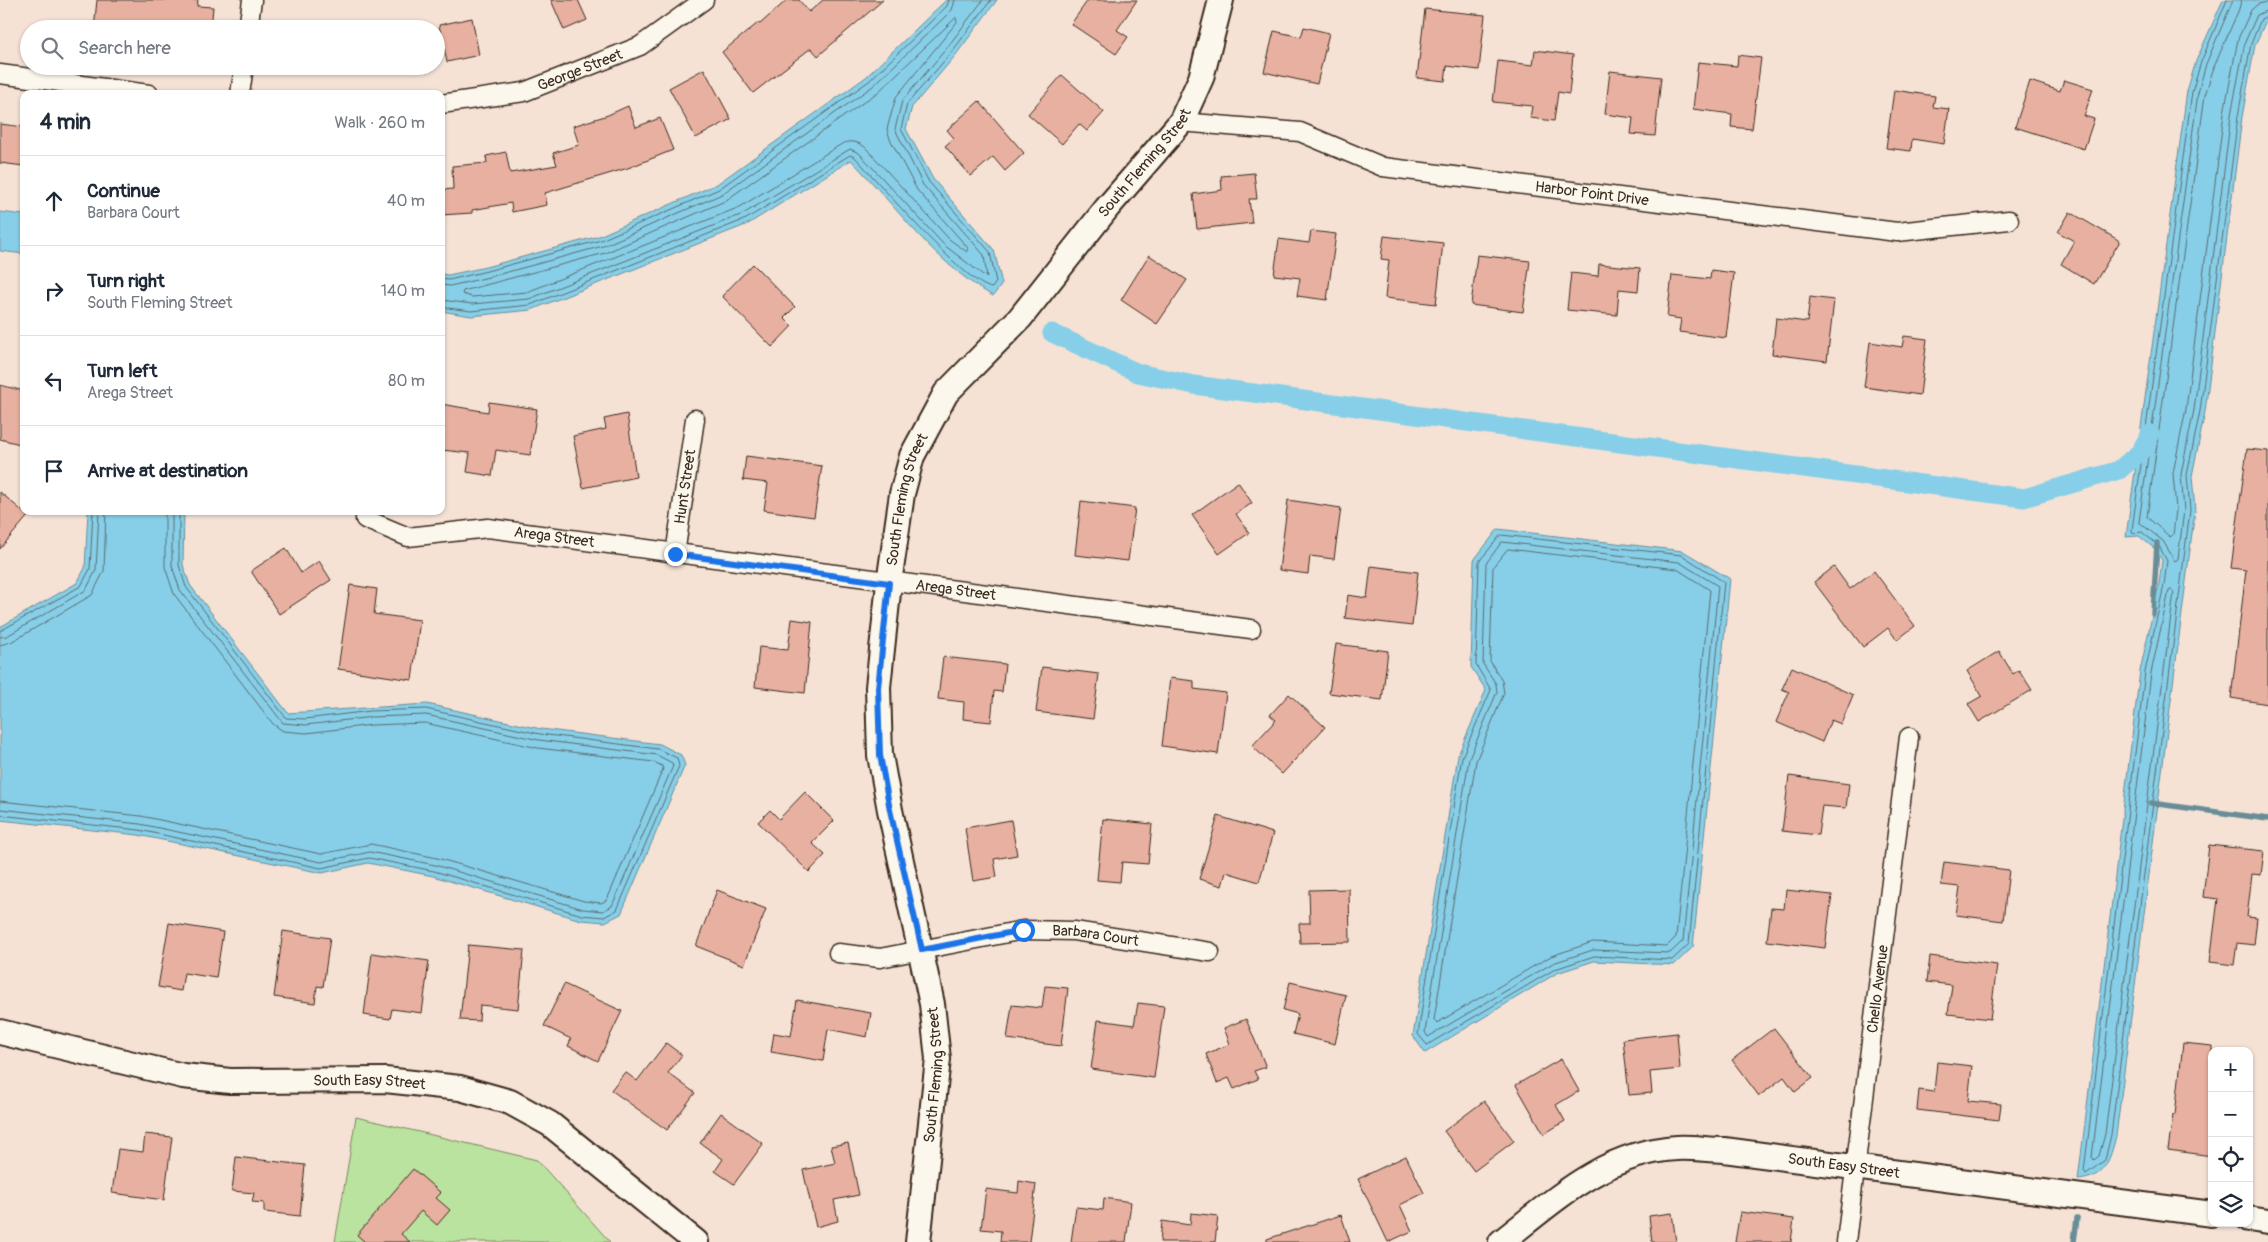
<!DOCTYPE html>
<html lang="en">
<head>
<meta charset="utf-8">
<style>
  :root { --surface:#fff; --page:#f6f6f7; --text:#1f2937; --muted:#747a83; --line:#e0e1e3 }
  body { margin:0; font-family:Pangolin,sans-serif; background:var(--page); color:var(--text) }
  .controls { position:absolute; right:15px; bottom:15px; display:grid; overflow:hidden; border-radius:10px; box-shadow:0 1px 4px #0004 }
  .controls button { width:45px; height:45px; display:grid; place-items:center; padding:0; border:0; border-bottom:1px solid var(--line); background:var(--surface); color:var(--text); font:25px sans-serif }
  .stop { position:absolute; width:15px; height:15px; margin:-11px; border:4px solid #1a73e8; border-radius:50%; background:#fff }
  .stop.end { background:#1a73e8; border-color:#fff; box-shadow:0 1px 5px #0008 }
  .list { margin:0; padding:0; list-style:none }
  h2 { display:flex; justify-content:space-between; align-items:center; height:65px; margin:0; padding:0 20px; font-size:21px }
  h2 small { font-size:16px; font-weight:400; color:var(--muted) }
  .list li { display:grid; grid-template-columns:32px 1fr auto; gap:15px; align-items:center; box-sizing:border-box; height:90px; padding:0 20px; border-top:1px solid var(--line) }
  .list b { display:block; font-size:19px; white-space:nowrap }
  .list p { margin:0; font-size:16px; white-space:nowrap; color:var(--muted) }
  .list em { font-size:16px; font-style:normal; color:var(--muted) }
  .icon { flex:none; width:28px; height:28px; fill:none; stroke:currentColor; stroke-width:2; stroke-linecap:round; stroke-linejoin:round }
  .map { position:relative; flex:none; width:2268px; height:1242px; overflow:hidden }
  .search { position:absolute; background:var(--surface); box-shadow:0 1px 4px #0004; left:20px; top:20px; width:425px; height:55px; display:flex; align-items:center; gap:12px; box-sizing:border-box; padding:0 18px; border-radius:28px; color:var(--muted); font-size:19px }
  .panel { position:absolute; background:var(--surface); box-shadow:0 1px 4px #0004; left:20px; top:90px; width:425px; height:425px; border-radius:10px }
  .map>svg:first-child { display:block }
</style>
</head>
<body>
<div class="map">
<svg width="2268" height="1242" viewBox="0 0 2268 1242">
  <rect width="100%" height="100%" fill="#f5e2d5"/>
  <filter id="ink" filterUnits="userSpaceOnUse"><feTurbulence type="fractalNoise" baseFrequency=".02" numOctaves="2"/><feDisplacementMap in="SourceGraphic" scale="10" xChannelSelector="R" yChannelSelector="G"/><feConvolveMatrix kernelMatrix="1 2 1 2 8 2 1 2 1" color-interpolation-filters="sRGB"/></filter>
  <g filter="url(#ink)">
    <polygon fill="#bae39f" stroke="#7a865e" points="356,1117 537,1160 610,1242 335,1242"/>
    <g fill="#87cfe8" stroke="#698d97">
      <path d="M946 0H997L955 56 912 107 906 129 933 179 994 250 1002 284 993 296C935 264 896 206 851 160L748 224 531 310 471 316 441 311V274L448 275 486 267 599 236 717 184 866 77Z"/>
      <path d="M2223 0H2268V16L2255 45 2242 117 2205 412 2192 476 2195 510 2116 1136C2110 1160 2105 1178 2078 1180L2140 671 2159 584 2162 560 2155 549 2139 536 2126 537 2187 91 2196 61Z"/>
      <polygon points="0,212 24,215 24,254 0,251"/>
      <polygon points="88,511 184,511 183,565 190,585 288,713 427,704 541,729 660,744 681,755 685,765 621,914 605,922 581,920 433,876 368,863 322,873 138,835 0,820 0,627 77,583 85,568"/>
      <polygon points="1498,529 1683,551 1730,579 1693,947 1674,965 1594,961 1557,973 1425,1053 1413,1036 1458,755 1486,690 1471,667 1474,560"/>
    </g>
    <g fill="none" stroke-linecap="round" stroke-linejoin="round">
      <g stroke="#596c6f" stroke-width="1">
        <polyline points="2227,0 2201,62 2192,92 2132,530 2133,533 2142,532 2159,546 2167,561 2164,585 2145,672 2084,1171 2086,1174 2105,1160 2111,1135 2190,510 2187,475 2200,411 2238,116 2251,44 2261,19 2268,16"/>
        <polyline points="2233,0 2206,64 2198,93 2139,522 2163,541 2175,561 2178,559 2184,510 2181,474 2194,410 2231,115 2245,42 2257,15 2268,10"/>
        <polyline points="2241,0 2239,9 2214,67 2205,95 2147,517 2170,537 2173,535 2176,510 2173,473 2186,409 2224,113 2238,39 2251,10 2258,4 2268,2"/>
        <path d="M956 18 957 22 896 97 887 129 890 139 917 190 968 248 967 252 949 239 865 147C857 141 849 140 840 145L740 207 527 292 472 297 462 294 463 291 605 253 725 201 878 92Z"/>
        <polyline points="441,279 449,280 487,271 601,240 719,189 869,81 947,6 949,0"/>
        <polyline points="441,285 450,286 489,277 603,246 722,194 873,86 952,10 955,0"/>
        <polyline points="441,300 472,304 529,299 743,214 850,149 859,153 944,245 987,278 984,255 923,185 895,129 902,101 946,49 983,0"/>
        <path d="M441 307 471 311 530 305 746 219 850 155 855 157C878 182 965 284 992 288L996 282 990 252 929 182 901 129 907 104 951 53 991 0"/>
        <polygon points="1501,535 1682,555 1724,582 1689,944 1672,960 1594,956 1555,969 1427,1045 1418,1034 1462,757 1491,690 1476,665 1479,562"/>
        <polygon points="1502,542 1679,562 1718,586 1683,941 1670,953 1593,950 1553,963 1428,1037 1425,1032 1469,759 1497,692 1496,684 1483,664 1486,564"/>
        <polygon points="1508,549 1677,569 1710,590 1676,937 1667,946 1593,942 1551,956 1437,1023 1434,1020 1476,761 1504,693 1502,681 1490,661 1493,567"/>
        <polygon points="2172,590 2174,592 2105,1134 2099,1156 2094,1160 2092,1157 2151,673 2169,591"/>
        <polyline points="0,631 81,586 90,569 93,511"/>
        <polyline points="0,637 7,636 86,590 96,570 99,511"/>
        <polyline points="0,645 11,642 92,595 104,571 106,511"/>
        <polyline points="0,801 141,816 321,854 371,844 437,858 584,901 601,903 607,900 663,769 662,766 654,762 538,748 425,723 372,725 306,733 283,731 273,724 174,594 165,567 165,511"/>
        <polyline points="0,809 140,824 321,862 370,852 435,865 583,909 603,911 612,906 673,766 672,763 657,755 539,740 426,715 372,717 306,725 283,723 180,590 172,566 172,511"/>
        <polyline points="0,815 139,830 321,868 369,858 434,871 582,915 604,917 617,910 679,766 677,758 658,749 540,734 426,709 371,711 305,719 286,718 186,587 179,565 179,511"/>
      </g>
      <g stroke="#698d97" stroke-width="5.5">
        <polyline points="2153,614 2157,543"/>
        <polyline points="2151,803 2268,819"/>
        <polyline points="2074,1242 2077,1218"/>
      </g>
      <polyline stroke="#87cfe8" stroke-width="19" points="1052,333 1138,373 1194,385 2024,498 2119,470 2140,452 2150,434"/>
    </g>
    <g fill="#e8b0a0" stroke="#3b2a1e">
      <polygon points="97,0 198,0 197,6 213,7 211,29 94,29"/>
      <polygon points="551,0 578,0 587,20 564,30"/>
      <polygon points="787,0 799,0 809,12 823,0 883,0 818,56 811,48 753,93 722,52 758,23 760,24"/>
      <polygon points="1088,0 1137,0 1117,30 1128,37 1116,54 1071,24"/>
      <polygon points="1425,9 1485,15 1479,70 1447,66 1445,81 1417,78"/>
      <polygon points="472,18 479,55 447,62 439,25"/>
      <polygon points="1304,27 1329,33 1317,84 1264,72 1274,31 1301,37"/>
      <polygon points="1535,50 1573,55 1569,94 1558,92 1554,121 1530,118 1532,106 1493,102 1498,61 1533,65"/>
      <polygon points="1738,55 1761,58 1752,129 1731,127 1732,114 1693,109 1698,62 1737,66"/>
      <polygon points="704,69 731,119 696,138 669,88"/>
      <polygon points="1610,71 1661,77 1655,136 1631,134 1633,118 1605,114"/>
      <polygon points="1062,75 1104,112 1087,131 1079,124 1062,144 1028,114"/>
      <polygon points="2064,80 2093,89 2084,116 2094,119 2084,149 2015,127 2030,81 2060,91"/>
      <polygon points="1894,90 1935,96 1933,107 1949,109 1944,144 1912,139 1911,151 1886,148"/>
      <polygon points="979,101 1024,153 1005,171 993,157 971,176 945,146 954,138 947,130"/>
      <polygon points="628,106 636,127 660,118 673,150 628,168 545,193 547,205 512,212 511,203 472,210 472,213 441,215 441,190 453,189 452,166 487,163 486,156 506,152 510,173 557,165 553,153 579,145 573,126 608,115"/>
      <polygon points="0,124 24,127 24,166 0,163"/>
      <polygon points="1254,173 1257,199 1249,199 1252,223 1197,229 1193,194 1222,190 1221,176"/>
      <polygon points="2070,212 2120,241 2094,284 2061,264 2074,241 2058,232"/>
      <polygon points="1311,231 1336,234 1327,300 1297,296 1300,278 1274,275 1279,239 1309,243"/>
      <polygon points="1384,236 1443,243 1436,304 1385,298 1389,260 1381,259"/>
      <polygon points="1149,255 1187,280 1157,324 1121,300"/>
      <polygon points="1477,255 1530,261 1523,312 1471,305"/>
      <polygon points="753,264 795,307 784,318 792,326 772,347 722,296"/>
      <polygon points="1599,264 1640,268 1638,291 1619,289 1617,315 1567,310 1571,273 1598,276"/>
      <polygon points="1711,270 1734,273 1726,338 1679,332 1681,319 1667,317 1672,275 1710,279"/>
      <polygon points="1810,297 1834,300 1827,361 1772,354 1776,318 1807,322"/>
      <polygon points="1904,336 1927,339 1920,395 1864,387 1870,342 1902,347"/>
      <polygon points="0,385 24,391 24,445 0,439"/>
      <polygon points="489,402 537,409 530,455 496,450 492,476 467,472 470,453 441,450 441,404 488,412"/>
      <polygon points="627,414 636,477 583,488 573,436 606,429 604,419"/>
      <polygon points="2247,449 2268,451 2268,704 2231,698 2246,570 2231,568"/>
      <polygon points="746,456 822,466 814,517 764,510 768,483 743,480"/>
      <polygon points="1238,482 1252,503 1236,514 1249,533 1219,554 1192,515"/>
      <polygon points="0,492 28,516 0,549"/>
      <polygon points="1288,500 1341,508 1334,559 1310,556 1308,574 1279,570"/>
      <polygon points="1081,501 1135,508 1128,561 1075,555"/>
      <polygon points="286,548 301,573 319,561 331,580 279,614 251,571"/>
      <polygon points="1371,566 1418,572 1412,626 1345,618 1348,595 1367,598"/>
      <polygon points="1834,567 1850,589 1874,571 1915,626 1897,640 1888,628 1863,647 1814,582"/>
      <polygon points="350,585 377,589 374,614 420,620 412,680 338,669"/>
      <polygon points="792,619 812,622 805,693 755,687 759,647 788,650"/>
      <polygon points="1336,644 1388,651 1382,700 1329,693"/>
      <polygon points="1999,651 2013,674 2019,670 2032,690 1979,722 1968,704 1982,696 1967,671"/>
      <polygon points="943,657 1005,664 1002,692 994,691 991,722 963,719 964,702 938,699"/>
      <polygon points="1042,667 1099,674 1093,719 1036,712"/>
      <polygon points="1792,667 1853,695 1841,724 1831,720 1822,742 1776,722 1789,692 1782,689"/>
      <polygon points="1170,678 1194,681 1194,689 1226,693 1218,754 1162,746"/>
      <polygon points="1289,694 1325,727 1282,774 1252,746 1276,720 1270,715"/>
      <polygon points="1789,776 1849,784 1846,808 1822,806 1818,835 1782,831"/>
      <polygon points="805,792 834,821 812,843 825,855 809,872 758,822 770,810 779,819"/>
      <polygon points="1218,816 1273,833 1259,882 1226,872 1222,886 1199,879"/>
      <polygon points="1103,819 1152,824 1148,864 1122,862 1120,882 1097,880"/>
      <polygon points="1011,820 1017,855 994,859 997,877 973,881 965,828"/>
      <polygon points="2209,845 2264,851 2261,875 2252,874 2247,917 2257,918 2254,945 2237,943 2234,965 2210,962 2218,899 2203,897"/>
      <polygon points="1944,862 2009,870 2003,921 1956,915 1960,887 1941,885"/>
      <polygon points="1349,889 1350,942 1300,943 1299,923 1310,923 1309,890"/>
      <polygon points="717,890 766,909 744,965 696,946"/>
      <polygon points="1786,890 1832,895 1825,948 1767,941 1771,908 1784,909"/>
      <polygon points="169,923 223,932 216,978 184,973 181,991 158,987"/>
      <polygon points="283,931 330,938 323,987 317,986 315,1003 274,997"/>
      <polygon points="468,945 524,950 518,1009 480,1005 479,1021 460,1020"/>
      <polygon points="372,953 429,961 422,1013 392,1009 390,1019 364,1015"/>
      <polygon points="1930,956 1997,965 1990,1019 1948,1014 1952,985 1927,982"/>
      <polygon points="1290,982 1346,995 1335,1044 1293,1034 1298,1014 1283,1010"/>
      <polygon points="564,984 622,1011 598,1061 568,1046 571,1039 544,1026"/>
      <polygon points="1045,986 1068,988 1061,1046 1007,1039 1012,1005 1042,1008"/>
      <polygon points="797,1000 871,1013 867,1037 828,1029 823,1061 771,1052 774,1033 791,1036"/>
      <polygon points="1138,1003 1164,1006 1154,1078 1091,1069 1098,1020 1134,1025"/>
      <polygon points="1246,1019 1266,1067 1254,1071 1258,1079 1234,1089 1229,1078 1217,1083 1206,1054 1230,1044 1224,1028"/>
      <polygon points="1774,1028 1813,1078 1795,1092 1784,1077 1759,1096 1732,1060"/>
      <polygon points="1677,1033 1680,1069 1650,1072 1652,1093 1629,1095 1623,1039"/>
      <polygon points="666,1043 682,1055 668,1073 695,1093 667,1130 611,1090 625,1072 637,1081"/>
      <polygon points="2183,1043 2212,1046 2212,1156 2168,1150 2173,1115 2175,1115"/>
      <polygon points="1561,1059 1579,1091 1556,1105 1565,1121 1544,1134 1516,1085"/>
      <polygon points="1937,1062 1972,1066 1968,1101 2001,1104 1999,1120 1917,1110 1919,1090 1934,1092"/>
      <polygon points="1484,1101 1514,1141 1474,1171 1444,1131"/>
      <polygon points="721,1113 763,1144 734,1184 715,1171 723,1159 700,1143"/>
      <polygon points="145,1134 172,1137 164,1200 112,1193 118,1149 143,1152"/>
      <polygon points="848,1143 859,1195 834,1200 838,1221 816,1227 803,1170 835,1163 831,1146"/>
      <polygon points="1406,1156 1424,1193 1400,1205 1412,1231 1388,1242 1358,1179"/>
      <polygon points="236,1157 305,1165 300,1216 264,1212 264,1203 252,1202 254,1193 232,1191"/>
      <polygon points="413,1169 441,1193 436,1198 450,1210 437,1225 421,1211 401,1234 410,1242 365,1242 357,1235"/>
      <polygon points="1019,1181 1036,1184 1029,1242 1000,1242 1001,1231 981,1229 986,1189 1018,1193"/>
      <polygon points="1104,1198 1131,1202 1126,1242 1071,1242 1076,1207 1103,1210"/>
      <polygon points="1740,1212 1794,1219 1791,1242 1735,1242"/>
      <polygon points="1191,1213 1218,1216 1215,1242 1160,1242 1162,1221 1190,1225"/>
      <polygon points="1672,1213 1676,1242 1652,1242 1649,1216"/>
      <polygon points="1341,1215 1350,1242 1267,1242 1267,1239"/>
    </g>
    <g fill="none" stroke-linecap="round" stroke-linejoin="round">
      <defs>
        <g id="street">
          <polyline points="248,29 252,0"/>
          <polyline points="0,74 149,94"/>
          <polyline points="240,94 244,66"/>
          <path id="s1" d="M441 104 524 92 640 46 704 0"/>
          <path id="s2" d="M1181 122 1300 132 1383 167 1897 232 2009 220"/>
          <path id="s3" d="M365 519 408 537 488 528 1251 629"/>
          <path id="s4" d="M675 554 695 419"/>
          <path id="s5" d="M838 953 880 958 1023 930 1074 931 1210 952"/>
          <path id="s6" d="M1846 1242 1909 737"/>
        </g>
        <g id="secondary">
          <path id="s7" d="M0 1032 183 1076 230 1081 385 1080 460 1088 510 1102 550 1124 696 1242"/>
          <polyline points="2249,1219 2268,1222"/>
          <path id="s8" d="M918 1242 938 1059 932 1004 890 810 880 755 878 687 889 583 902 494 912 456 946 393 1020 318 1107 208 1181 122 1201 78 1221 0"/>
          <path id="s9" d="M1501 1242C1555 1200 1605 1152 1677 1148 1693 1147 1708 1150 1724 1150L2212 1214"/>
        </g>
      </defs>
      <use href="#street" stroke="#3b2a1e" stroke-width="21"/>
      <use href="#secondary" stroke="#3b2a1e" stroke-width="28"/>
      <use href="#street" stroke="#fbf7ec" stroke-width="18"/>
      <use href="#secondary" stroke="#fbf7ec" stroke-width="24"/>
    </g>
  </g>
  <g fill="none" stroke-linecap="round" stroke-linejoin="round" filter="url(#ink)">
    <polyline stroke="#1a73e8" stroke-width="6" points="675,554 889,583 878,688 880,755 890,810 922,950 1023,930"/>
  </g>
  <g text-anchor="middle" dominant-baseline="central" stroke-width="4" stroke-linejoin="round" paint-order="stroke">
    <g font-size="15" fill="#3b2a1e" stroke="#fbf7ec">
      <text stroke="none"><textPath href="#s1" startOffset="144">George Street</textPath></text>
      <text stroke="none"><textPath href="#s8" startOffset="1172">South Fleming Street</textPath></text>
      <text stroke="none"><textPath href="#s2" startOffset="420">Harbor Point Drive</textPath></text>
      <text stroke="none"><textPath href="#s4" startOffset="68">Hunt Street</textPath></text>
      <text stroke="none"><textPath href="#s8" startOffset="752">South Fleming Street</textPath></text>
      <text stroke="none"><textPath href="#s3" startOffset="194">Arega Street</textPath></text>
      <text stroke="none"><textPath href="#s3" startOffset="599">Arega Street</textPath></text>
      <text stroke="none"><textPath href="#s5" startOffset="261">Barbara Court</textPath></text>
      <text stroke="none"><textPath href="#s6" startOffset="255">Chello Avenue</textPath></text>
      <text stroke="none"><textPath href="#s8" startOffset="168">South Fleming Street</textPath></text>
      <text stroke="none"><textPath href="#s7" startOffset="375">South Easy Street</textPath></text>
      <text stroke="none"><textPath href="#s9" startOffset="371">South Easy Street</textPath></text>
    </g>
  </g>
</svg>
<div class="controls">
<button>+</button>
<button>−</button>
<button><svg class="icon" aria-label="locate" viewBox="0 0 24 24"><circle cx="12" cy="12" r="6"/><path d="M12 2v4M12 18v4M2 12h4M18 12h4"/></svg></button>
<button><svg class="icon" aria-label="layers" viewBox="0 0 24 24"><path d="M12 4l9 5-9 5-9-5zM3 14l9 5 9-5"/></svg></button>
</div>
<div class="stop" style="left:1023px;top:930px"></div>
<div class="stop end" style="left:675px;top:554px"></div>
<div class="search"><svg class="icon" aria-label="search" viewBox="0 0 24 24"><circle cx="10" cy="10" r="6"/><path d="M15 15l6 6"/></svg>Search here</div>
<section class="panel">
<h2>4 min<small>Walk · 260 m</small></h2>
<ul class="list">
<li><svg class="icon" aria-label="ahead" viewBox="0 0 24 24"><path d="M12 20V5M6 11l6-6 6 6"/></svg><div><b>Continue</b><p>Barbara Court</p></div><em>40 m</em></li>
<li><svg class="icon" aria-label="right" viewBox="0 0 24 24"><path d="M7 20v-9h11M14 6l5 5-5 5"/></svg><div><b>Turn right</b><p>South Fleming Street</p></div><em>140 m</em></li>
<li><svg class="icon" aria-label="left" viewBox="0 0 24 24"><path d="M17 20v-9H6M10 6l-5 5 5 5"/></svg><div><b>Turn left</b><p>Arega Street</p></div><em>80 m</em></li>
<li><svg class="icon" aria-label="arrive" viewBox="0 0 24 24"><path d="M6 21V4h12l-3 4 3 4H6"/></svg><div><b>Arrive at destination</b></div></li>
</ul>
</section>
</div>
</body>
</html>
